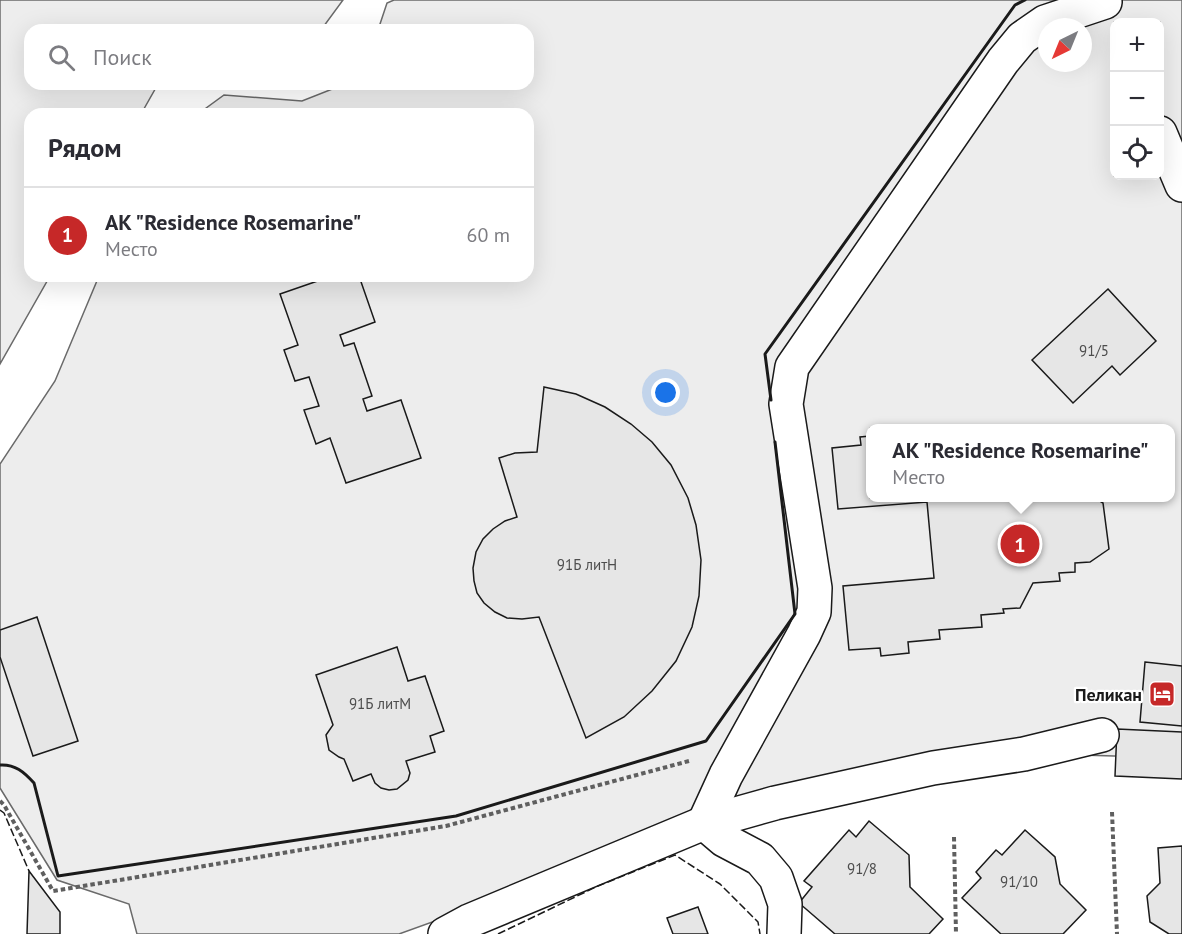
<!DOCTYPE html>
<html lang="ru">
<head>
<meta charset="utf-8">
<style>
  :root { --surface:#fff; --page:#f7f7f7; --text:#2b2b33; --muted:#7c7c81; --line:#e1e1e2; --accent:#c62828 }
  body { margin:0; font-family:"PT Sans",sans-serif; background:var(--page); color:var(--text) }
  .controls { position:absolute; right:18px; top:18px; display:grid; overflow:hidden; border-radius:12px; box-shadow:0 6px 24px #0002 }
  .controls button { width:54px; height:54px; display:grid; place-items:center; padding:0; border:0; border-bottom:2px solid var(--line); background:var(--surface); color:var(--text); font:30px sans-serif }
  .compass { position:absolute; left:1038px; top:18px; width:54px; height:54px; border-radius:50%; background:var(--surface); box-shadow:0 6px 24px #0002; rotate:223deg }
  .you { position:absolute; left:666px; top:393px; width:21px; height:21px; margin:-15px; border:4px solid #fff; border-radius:50%; background:#1a73e8; box-shadow:0 0 0 9px #1a73e833 }
  .badge { display:grid; place-items:center; width:39px; height:39px; border-radius:50%; background:var(--accent); color:#fff; font-size:20px; font-weight:700 }
  .pin { position:absolute; translate:-50% -50%; border:3px solid #fff; box-shadow:0 2px 6px #0006 }
  .popup { position:absolute; left:866px; top:424px; width:309px; height:78px; box-sizing:border-box; display:grid; place-content:center; border-radius:12px; background:var(--surface); filter:drop-shadow(0 2px 4px #0005); font-size:20px; white-space:nowrap; color:var(--muted) }
  .popup b { font-size:22px; color:var(--text) }
  .popup::after { content:''; position:absolute; left:50%; top:100%; margin-left:-12px; border:12px solid transparent; border-top-color:var(--surface) }
  .list { margin:0; padding:0; list-style:none }
  h2 { display:flex; justify-content:space-between; align-items:center; height:78px; margin:0; padding:0 24px; font-size:26px }
  h2 small { font-size:20px; font-weight:400; color:var(--muted) }
  .list li { display:grid; grid-template-columns:39px 1fr auto; gap:18px; align-items:center; box-sizing:border-box; height:96px; padding:0 24px; border-top:2px solid var(--line) }
  .list b { display:block; font-size:22px; white-space:nowrap }
  .list p { margin:0; font-size:20px; white-space:nowrap; color:var(--muted) }
  .list em { font-size:20px; font-style:normal; color:var(--muted) }
  .icon { flex:none; width:33px; height:33px; fill:none; stroke:currentColor; stroke-width:2; stroke-linecap:round; stroke-linejoin:round }
  .map { position:relative; flex:none; width:1182px; height:934px; overflow:hidden }
  .search { position:absolute; background:var(--surface); box-shadow:0 6px 24px #0002; left:24px; top:24px; width:510px; height:66px; display:flex; align-items:center; gap:15px; box-sizing:border-box; padding:0 21px; border-radius:18px; color:var(--muted); font-size:22px }
  .panel { position:absolute; background:var(--surface); box-shadow:0 6px 24px #0002; left:24px; top:108px; width:510px; height:174px; border-radius:18px }
  .map>svg:first-child { display:block }
</style>
</head>
<body>
<div class="map">
<svg width="1182" height="934" viewBox="0 0 1182 934">
  <rect width="100%" height="100%" fill="#fff"/>
  <g fill="#ededed" stroke="#6a6a6a" stroke-width="1.5" fill-rule="evenodd">
    <polygon points="0,0 343,0 321,30 30,30 30,84 158,84 141,114 30,114 30,276 50,276 0,364"/>
    <path d="M394 0H1182V758L1080 755 737 812 399 934H137L129 904 57 880 0 788V464L55 381 99 276H528V114H198L224 95 302 101 345 84H528V30H378L387 3ZM1114 22H1160V176H1114ZM1047 27H1083V63H1047ZM870 428H1170V498H870Z"/>
  </g>
  <g fill="#e6e6e6" stroke="#1a1a1a" stroke-width="1.5">
    <polygon points="332,276 359,276 375,322 340,335 344,346 354,343 372,396 363,399 367,411 401,400 421,458 346,483 330,438 316,444 304,410 319,406 309,377 295,381 284,350 298,345 280,294"/>
    <polygon points="1108,289 1156,341 1120,375 1112,366 1073,403 1032,360"/>
    <polygon points="544,387 576,394 605,407 631,424 652,442 671,465 688,498 696,525 701,560 699,596 692,627 676,661 652,691 624,717 586,738 539,617 522,619 507,618 495,612 484,603 477,593 474,581 473,568 476,552 483,539 493,529 505,521 517,517 499,458 515,453 537,452"/>
    <polygon points="870,436 870,498 1095,498 1103,503 1109,549 1090,562 1075,563 1075,572 1059,573 1060,581 1033,583 1020,608 1003,609 1004,613 981,615 982,627 939,630 940,639 908,642 909,653 881,656 880,648 849,650 843,586 934,578 927,502 838,509 832,448 861,445 860,437"/>
    <polygon points="37,617 78,741 33,756 0,657 0,630"/>
    <polygon points="397,647 408,681 425,676 444,731 430,736 435,752 406,761 410,773 408,780 397,789 389,790 381,788 375,783 371,774 353,781 344,759 339,757 329,750 326,735 333,725 316,675"/>
    <polygon points="1145,662 1182,666 1182,726 1140,722"/>
    <polygon points="1117,729 1182,732 1182,779 1115,776"/>
    <polygon points="869,821 909,855 910,887 943,919 929,934 835,934 799,903 812,887 804,881 849,830 856,837"/>
    <polygon points="1025,830 1055,857 1060,884 1086,910 1063,934 1001,934 962,898 981,878 976,872 996,850 1002,855"/>
    <polygon points="1182,846 1182,934 1169,934 1150,922 1147,896 1160,883 1158,848"/>
    <polygon points="29,871 60,912 60,934 27,934"/>
    <polygon points="698,907 708,934 673,934 667,918"/>
  </g>
  <g fill="none" stroke-linecap="round" stroke-linejoin="round">
    <defs>
      <g id="minor">
        <polyline points="1160,133 1182,185"/>
        <polyline points="704,823 726,775 804,634 814,612 815,588 786,404 792,367 1003,61 1022,38 1045,22 1105,2"/>
        <polyline points="704,823 775,803 933,768 1024,754 1102,735"/>
        <polyline points="445,934 469,921 704,823 724,840 760,859 776,878 785,904 784,934"/>
      </g>
    </defs>
    <use href="#minor" stroke="#1a1a1a" stroke-width="36"/>
    <g stroke="#5f5f5f" stroke-width="4" stroke-dasharray="4.5 3" stroke-linecap="butt">
      <polyline points="0,801 4,805 53,891 446,826 689,761"/>
      <polyline points="1112,812 1117,934"/>
      <polyline points="954,837 956,934"/>
    </g>
    <use href="#minor" stroke="#fff" stroke-width="33"/>
    <g stroke="#1a1a1a" stroke-width="1.5" stroke-dasharray="8 3" stroke-linecap="butt">
      <polyline points="0,810 4,813 29,871"/>
      <polyline points="498,934 598,886 675,855 720,884 758,922 760,934"/>
    </g>
    <g stroke="#1a1a1a" stroke-width="3">
      <polyline points="771,400 765,354 1015,5 1025,0"/>
      <path d="M0 765C15 764 24 772 34 783L58 876 456 816 706 741 795 614 775 442"/>
    </g>
  </g>
  <defs>
    <symbol id="hotel-square" viewBox="-11 -11 22 22"><rect x="-9" y="-9" width="18" height="18" rx="4" fill="#c62828" stroke="#fff"/><path d="M-6-4.5h1.5V1H6V5H4.5V3h-9V5H-6ZM-4 0a1.8 1.8 0 1 1 3.6 0ZM.5 0V-2.5h3Q6-2.5 6 0Z" fill="#fff"/></symbol>
  </defs>
  <g fill-rule="evenodd">
    <use href="#hotel-square" x="1147" y="679" width="30" height="30"/>
  </g>
  <g text-anchor="middle" dominant-baseline="central" stroke-width="4.5" stroke-linejoin="round" paint-order="stroke">
    <g font-size="15" fill="#4d4d4d">
      <text x="1094" y="350">91/5</text>
      <text x="587" y="564">91Б литН</text>
      <text x="380" y="703">91Б литМ</text>
      <text x="862" y="868">91/8</text>
      <text x="1019" y="881">91/10</text>
    </g>
    <g font-size="18" font-weight="bold" fill="#1a1a1a" stroke="#fff" text-anchor="end">
      <text x="1142" y="694">Пеликан</text>
    </g>
  </g>
</svg>
<div class="controls">
<button>+</button>
<button>−</button>
<button><svg class="icon" aria-label="locate" viewBox="0 0 24 24"><circle cx="12" cy="12" r="6"/><path d="M12 2v4M12 18v4M2 12h4M18 12h4"/></svg></button>
</div>
<svg class="compass" viewBox="-18 -18 36 36"><path d="M0-13l5 13h-10z" fill="#e53935"/><path d="M0 13l5-13h-10z" fill="#7c7c81"/></svg>
<div class="you"></div>
<div class="pin badge" style="left:1020px;top:544px">1</div>
<div class="popup"><b>АК &quot;Residence Rosemarine&quot;</b>Место</div>
<div class="search"><svg class="icon" aria-label="search" viewBox="0 0 24 24"><circle cx="10" cy="10" r="6"/><path d="M15 15l6 6"/></svg>Поиск</div>
<section class="panel">
<h2>Рядом<small></small></h2>
<ul class="list">
<li><span class="badge">1</span><div><b>АК &quot;Residence Rosemarine&quot;</b><p>Место</p></div><em>60 m</em></li>
</ul>
</section>
</div>
</body>
</html>
